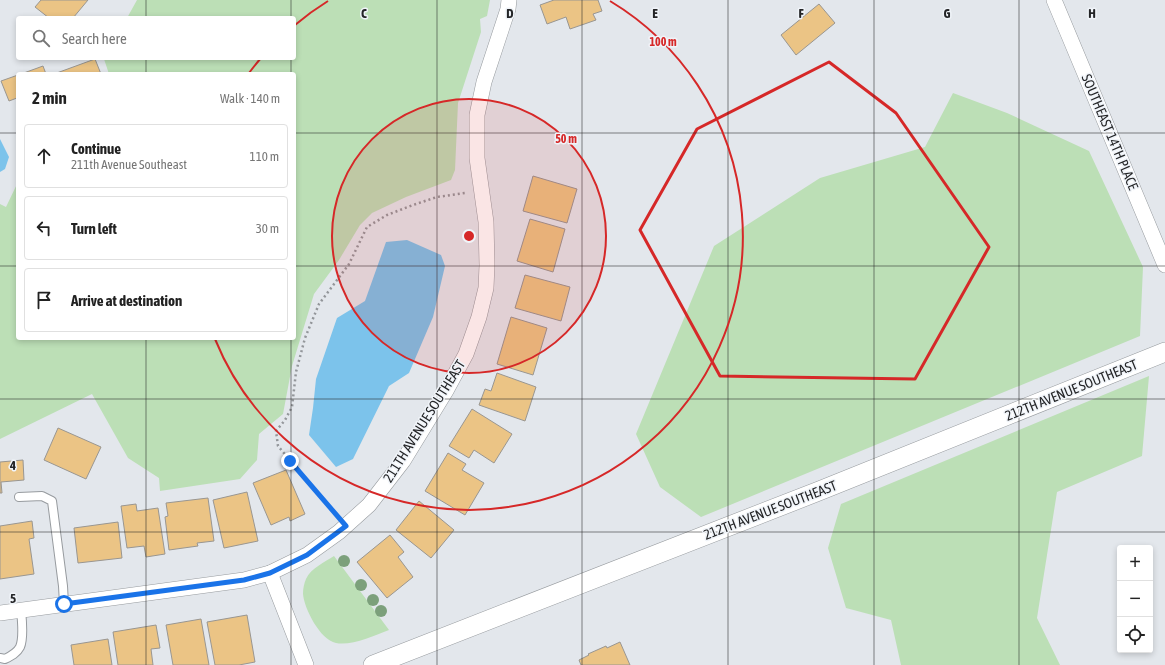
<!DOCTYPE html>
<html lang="en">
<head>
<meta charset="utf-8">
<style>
  :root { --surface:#fff; --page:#f6f6f6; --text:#222; --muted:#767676; --line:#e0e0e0 }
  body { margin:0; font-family:"Asap Condensed",sans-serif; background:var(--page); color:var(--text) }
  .controls { position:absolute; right:12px; bottom:12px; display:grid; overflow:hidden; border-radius:4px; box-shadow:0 2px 6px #0003 }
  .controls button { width:36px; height:36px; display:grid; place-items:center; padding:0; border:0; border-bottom:1px solid var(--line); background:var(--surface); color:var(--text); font:20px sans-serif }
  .stop { position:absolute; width:12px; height:12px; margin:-9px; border:3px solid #1a73e8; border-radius:50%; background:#fff }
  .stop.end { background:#1a73e8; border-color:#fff; box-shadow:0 1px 4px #0008 }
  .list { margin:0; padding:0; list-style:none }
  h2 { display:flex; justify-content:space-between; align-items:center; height:52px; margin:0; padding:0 16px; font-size:17px }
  h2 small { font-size:13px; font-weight:400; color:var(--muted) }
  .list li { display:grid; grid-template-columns:26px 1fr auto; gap:12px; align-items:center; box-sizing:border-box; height:64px; margin:0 8px 8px; padding:0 8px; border:1px solid var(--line); border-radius:4px }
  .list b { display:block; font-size:15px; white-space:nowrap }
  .list p { margin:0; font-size:13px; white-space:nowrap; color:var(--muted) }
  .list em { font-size:13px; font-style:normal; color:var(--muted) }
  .icon { flex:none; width:22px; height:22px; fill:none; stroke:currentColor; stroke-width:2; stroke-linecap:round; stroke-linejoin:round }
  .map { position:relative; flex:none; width:1165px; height:665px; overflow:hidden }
  .search { position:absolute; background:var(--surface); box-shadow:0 2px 6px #0003; left:16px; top:16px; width:280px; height:44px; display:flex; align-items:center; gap:10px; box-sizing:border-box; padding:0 14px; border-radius:4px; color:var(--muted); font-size:15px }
  .panel { position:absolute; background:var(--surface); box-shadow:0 2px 6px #0003; left:16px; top:72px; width:280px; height:268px; border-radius:4px }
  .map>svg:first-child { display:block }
</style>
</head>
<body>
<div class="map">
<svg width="1165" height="665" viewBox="0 0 1165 665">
  <rect width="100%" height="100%" fill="#e3e7ec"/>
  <g fill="#bcdfb6">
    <polygon points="137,0 490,0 487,16 480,19 481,32 458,103 455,170 451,180 406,197 372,213 360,225 339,260 314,294 292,366 283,414 259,434 257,460 240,479 160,491 159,478 128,458 92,394 0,439 0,204 6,207 18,182 18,338 294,338 294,74 109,74 104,59 105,58 294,58 294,18 127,18"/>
    <polygon points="953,93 1007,113 1089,151 1143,267 1140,336 701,517 660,487 636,434 714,246 820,178 925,147"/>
    <polygon points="1149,376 1142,456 1057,492 1037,618 1060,665 901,665 891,620 846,608 828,548 841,504"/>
    <path d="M334 556 389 630C374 636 351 646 336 643 320 640 304 608 303 594 303 588 304 584 306 579 311 568 325 562 334 556Z"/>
  </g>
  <g fill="#7cc3eb">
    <polygon points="0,139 9,157 5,169 0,172"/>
    <polygon points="407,240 441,255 445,266 433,317 409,373 389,386 353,459 336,467 309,435 313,408 316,379 337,318 365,301 386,242"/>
  </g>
  <g fill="#ebc485" stroke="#999691">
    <polygon points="41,0 88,0 73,18 49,18 35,7"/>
    <polygon points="554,0 598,0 602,11 593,14 596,20 570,29 566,17 547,24 540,5"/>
    <polygon points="819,4 835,23 796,55 781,35"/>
    <polygon points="95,59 101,74 54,74"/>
    <polygon points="43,66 46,74 21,74"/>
    <polygon points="18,75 18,101 17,98 9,101 1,81"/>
    <polygon points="533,176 577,189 567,223 523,211"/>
    <polygon points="530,219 565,229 553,272 517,261"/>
    <polygon points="525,275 570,287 561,321 515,308"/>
    <polygon points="511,317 547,328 533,375 497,364"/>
    <polygon points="497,373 536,387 525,421 479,405 485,389 491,391"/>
    <polygon points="472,409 512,434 494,463 474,450 469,458 449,446"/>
    <polygon points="58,428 101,447 86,479 44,460"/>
    <polygon points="448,453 466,464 462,470 484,483 465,515 425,491"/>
    <polygon points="23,460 24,480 1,482 2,493 0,493 0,462"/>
    <polygon points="286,470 305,514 290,521 289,517 271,525 253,483"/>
    <polygon points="247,492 258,541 224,548 213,500"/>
    <polygon points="208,498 214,541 197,543 198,546 169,550 165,517 168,516 166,503"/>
    <polygon points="419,501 454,530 431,558 396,530"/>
    <polygon points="136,504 137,511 158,508 165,554 146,557 144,546 127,548 121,506"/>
    <polygon points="32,521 34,538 29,539 34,574 0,579 0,526"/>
    <polygon points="118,522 122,558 78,563 74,528"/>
    <polygon points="390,535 404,552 398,557 413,577 387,598 357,562"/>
    <polygon points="247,615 255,662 239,665 215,665 207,622"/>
    <polygon points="201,619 209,665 173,665 166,625"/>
    <polygon points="156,625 160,648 151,649 153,665 118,665 113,632"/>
    <polygon points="108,639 112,665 74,665 71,645"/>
    <polygon points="620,642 630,665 581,665 579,660 589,655 588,654 606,646 607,648"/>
  </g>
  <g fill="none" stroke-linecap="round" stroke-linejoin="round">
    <defs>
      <g id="service">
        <polyline points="19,497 42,496 52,501 63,586 64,604"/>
        <path d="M0 658 5 659C11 656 17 653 20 647 24 638 22 620 21 610"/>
      </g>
      <g id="minor">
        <polyline points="1054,0 1165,265"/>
        <polyline points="270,573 306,665"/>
        <polyline points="0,613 244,580 270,573 307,555 339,532 369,505 403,461 447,389 466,354 479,317 486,288 487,265 486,222 477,158 477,115 484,82 508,9 509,0"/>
      </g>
      <polyline id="tertiary" points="373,665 819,491 1165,352"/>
    </defs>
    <use href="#service" stroke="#979b9f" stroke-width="10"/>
    <use href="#minor" stroke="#979b9f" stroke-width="16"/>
    <use href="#tertiary" stroke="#979b9f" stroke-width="20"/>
    <polyline stroke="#93969a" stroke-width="2.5" stroke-dasharray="2 3" stroke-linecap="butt" points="336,515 278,446 276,431 285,420 292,407 296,372 305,338 319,304 349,264 367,227 387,215 413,205 437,197 465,193"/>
    <use href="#service" stroke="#fff" stroke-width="8"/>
    <use href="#minor" stroke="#fff" stroke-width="15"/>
    <use href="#tertiary" stroke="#fff" stroke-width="19"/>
  </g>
  <g fill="#7ca07b">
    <circle cx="344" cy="561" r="6"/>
    <circle cx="361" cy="585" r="6"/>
    <circle cx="373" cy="600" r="6"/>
    <circle cx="381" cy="611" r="6"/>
  </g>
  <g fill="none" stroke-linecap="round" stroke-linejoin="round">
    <polyline stroke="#1a73e8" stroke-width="5" points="64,604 244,580 270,573 307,555 346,526 290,461"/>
  </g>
  <path fill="none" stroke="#d62828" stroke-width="3" stroke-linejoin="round" d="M829 62 896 113 989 247 915 379 720 376 640 230 697 129Z"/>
  <path fill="none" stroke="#242527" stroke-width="1" stroke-opacity="0.55" d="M146 0V18M291 0V18M437 0V665M582 0V665M728 0V665M874 0V665M1019 0V665M146 58V74M291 58V74M0 133H18M294 133H1165M0 266H18M294 266H1165M146 338V665M291 338V665M0 399H1165M0 532H1165"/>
  <circle cx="469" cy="236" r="137" fill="#d62828" fill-opacity=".12"/>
  <g fill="none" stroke="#d62828" stroke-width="2">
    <circle cx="469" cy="236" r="137"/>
    <path d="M249 73A274 274 0 0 1 261 58M295 25A274 274 0 0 1 328 1M610 1A274 274 0 1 1 215 339"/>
  </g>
  <g text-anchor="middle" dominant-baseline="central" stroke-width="3" stroke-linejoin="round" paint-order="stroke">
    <g font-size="14" fill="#242527" stroke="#f0f4f9">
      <text transform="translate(1110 132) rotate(67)">SOUTHEAST 14TH PLACE</text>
      <text transform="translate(1071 390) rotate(-22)">212TH AVENUE SOUTHEAST</text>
      <text transform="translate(424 421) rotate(-58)">211TH AVENUE SOUTHEAST</text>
      <text transform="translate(770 510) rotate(-21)">212TH AVENUE SOUTHEAST</text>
    </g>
  </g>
  <g font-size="13" text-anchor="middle" font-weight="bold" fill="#242527" stroke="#f0f4f9" stroke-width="3" stroke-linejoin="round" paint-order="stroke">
    <text x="364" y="18">C</text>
    <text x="510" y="18">D</text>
    <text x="655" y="18">E</text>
    <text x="801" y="18">F</text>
    <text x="947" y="18">G</text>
    <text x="1092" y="18">H</text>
    <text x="13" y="470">4</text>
    <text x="13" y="603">5</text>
  </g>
  <circle cx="469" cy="236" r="6" fill="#d62828" stroke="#f0f4f9" stroke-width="2"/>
  <g font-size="12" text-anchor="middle" font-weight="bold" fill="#d62828" stroke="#f0f4f9" stroke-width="3" stroke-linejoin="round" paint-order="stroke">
    <text x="663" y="46">100 m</text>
    <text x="566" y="143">50 m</text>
  </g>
</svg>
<div class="controls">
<button>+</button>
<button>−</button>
<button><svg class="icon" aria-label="locate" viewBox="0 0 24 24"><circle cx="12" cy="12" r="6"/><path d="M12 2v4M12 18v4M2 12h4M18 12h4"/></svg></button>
</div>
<div class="stop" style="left:64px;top:604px"></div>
<div class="stop end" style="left:290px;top:461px"></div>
<div class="search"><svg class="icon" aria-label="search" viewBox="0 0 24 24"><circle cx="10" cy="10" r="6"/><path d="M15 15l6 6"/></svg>Search here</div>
<section class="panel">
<h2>2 min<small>Walk · 140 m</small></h2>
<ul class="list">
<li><svg class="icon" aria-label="ahead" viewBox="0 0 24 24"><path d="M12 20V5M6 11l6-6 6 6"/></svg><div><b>Continue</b><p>211th Avenue Southeast</p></div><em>110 m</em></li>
<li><svg class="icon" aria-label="left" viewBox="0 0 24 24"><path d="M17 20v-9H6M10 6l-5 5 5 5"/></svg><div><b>Turn left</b></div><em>30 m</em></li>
<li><svg class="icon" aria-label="arrive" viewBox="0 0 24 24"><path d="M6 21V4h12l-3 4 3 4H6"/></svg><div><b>Arrive at destination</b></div></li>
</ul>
</section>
</div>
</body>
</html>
